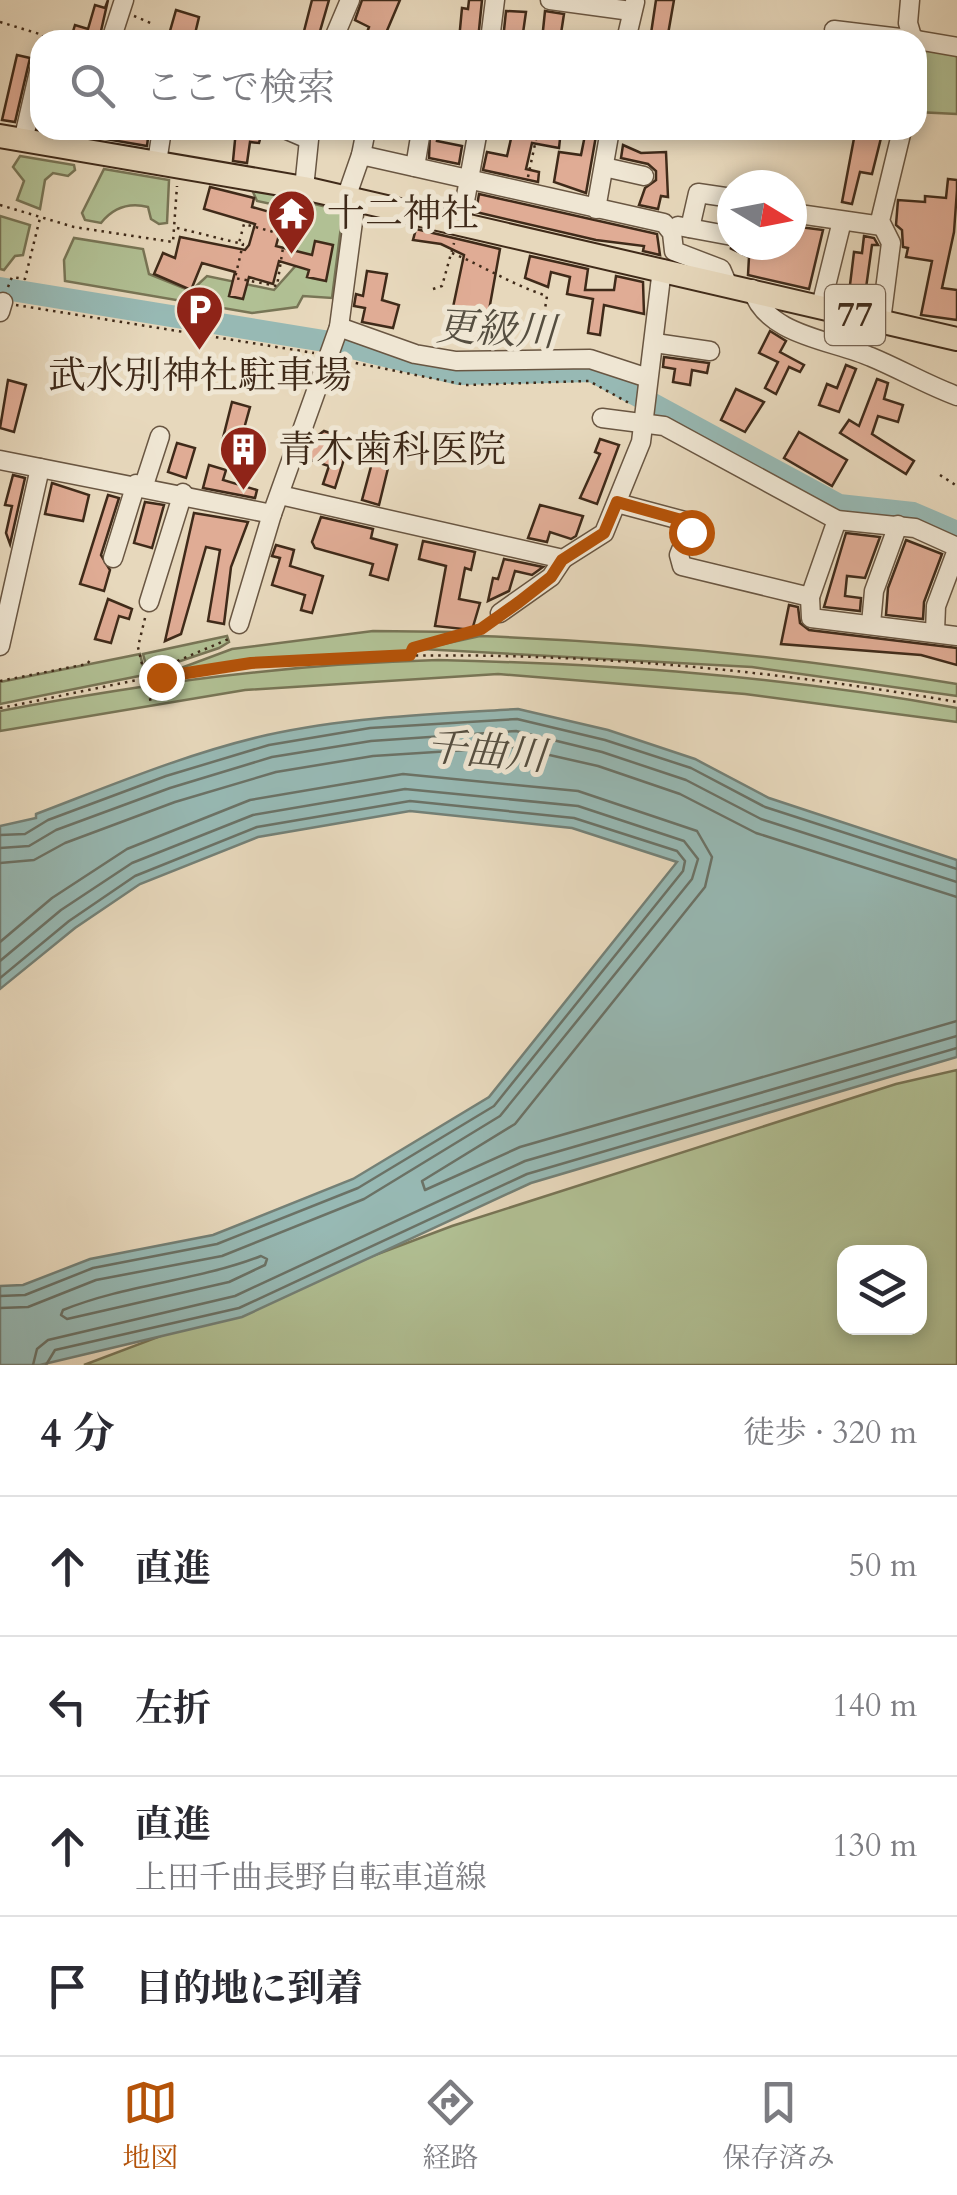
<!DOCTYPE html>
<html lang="ja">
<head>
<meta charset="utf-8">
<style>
  :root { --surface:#fff; --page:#f2f2f3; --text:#2b2b33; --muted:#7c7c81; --line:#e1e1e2; --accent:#b45309 }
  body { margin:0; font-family:Cardo,"Noto Serif JP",serif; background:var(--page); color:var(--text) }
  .controls { position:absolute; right:30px; bottom:30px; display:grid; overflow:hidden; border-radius:20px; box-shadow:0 5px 15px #0003 }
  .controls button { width:90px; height:90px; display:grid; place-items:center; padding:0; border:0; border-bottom:2px solid var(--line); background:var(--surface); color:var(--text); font:50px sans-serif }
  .compass { position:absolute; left:717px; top:170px; width:90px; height:90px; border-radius:50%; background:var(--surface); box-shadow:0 5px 15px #0003; rotate:100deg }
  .stop { position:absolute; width:30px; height:30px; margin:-22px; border:8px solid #b45309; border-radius:50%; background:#fff }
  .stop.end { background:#b45309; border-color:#fff; box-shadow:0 2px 10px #0008 }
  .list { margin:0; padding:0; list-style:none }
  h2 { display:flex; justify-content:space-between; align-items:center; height:130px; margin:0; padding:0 40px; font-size:42px }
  h2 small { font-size:32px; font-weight:400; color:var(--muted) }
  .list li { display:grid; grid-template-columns:65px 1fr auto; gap:30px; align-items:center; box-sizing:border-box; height:140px; padding:0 40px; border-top:2px solid var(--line) }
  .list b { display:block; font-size:38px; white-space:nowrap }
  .list p { margin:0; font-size:32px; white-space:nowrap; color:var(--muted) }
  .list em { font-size:32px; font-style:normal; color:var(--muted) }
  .icon { flex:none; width:55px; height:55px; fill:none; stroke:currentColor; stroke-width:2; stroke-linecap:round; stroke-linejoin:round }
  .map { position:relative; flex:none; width:957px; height:1365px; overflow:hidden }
  .search { position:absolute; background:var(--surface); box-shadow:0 5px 15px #0003; left:30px; right:30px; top:30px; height:110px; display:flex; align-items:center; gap:25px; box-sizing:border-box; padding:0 35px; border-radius:30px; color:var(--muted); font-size:38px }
  .sheet { height:690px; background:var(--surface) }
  nav { display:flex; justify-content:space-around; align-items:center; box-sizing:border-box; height:140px; border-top:2px solid var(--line); background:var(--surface); font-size:28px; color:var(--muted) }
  nav a { display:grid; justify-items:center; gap:5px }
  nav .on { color:var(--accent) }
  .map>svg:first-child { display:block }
</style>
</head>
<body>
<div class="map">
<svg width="957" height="1365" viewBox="0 0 957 1365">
  <rect width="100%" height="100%" fill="#e7d8bc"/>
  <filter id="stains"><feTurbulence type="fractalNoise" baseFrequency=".002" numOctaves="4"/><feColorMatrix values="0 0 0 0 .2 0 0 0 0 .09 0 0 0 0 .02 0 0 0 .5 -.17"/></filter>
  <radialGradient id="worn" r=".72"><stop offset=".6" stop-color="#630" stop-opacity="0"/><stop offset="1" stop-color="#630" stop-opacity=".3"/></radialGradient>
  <g fill="#b1c094" stroke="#787556" stroke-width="2.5" fill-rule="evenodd">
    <polygon points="919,45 957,50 957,114 917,112"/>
    <polygon points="20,156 74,165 75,170 68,176 53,173 45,180 40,209 17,200 24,181 13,167"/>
    <path d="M104 169 169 180 167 223 159 224 151 219 148 207C128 202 113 208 101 223L85 220 82 213Z"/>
    <polygon points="258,190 343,211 332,298 303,296 297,307 252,313 65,281 64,260 74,238 143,249 149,274 191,291 207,276 274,290 298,263 290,208 257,201 253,192"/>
    <polygon points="0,216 30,225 23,255 15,256 4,270 0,269"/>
    <polygon points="373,631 459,632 406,651 173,671 232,649"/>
    <polygon points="227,636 229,642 219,648 148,672 143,654"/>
    <path d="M480 636C641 642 798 657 957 684V696L752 667 421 649Z"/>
    <polygon points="140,654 145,674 139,676 0,704 0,682"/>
    <path d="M438 660C613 664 784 676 957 708V722L745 694 498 674 245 690 0 731V711C148 683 287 664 438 660Z"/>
    <path d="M957 1070V1365H84L452 1226 896 1084ZM844 1252H920V1328H844Z"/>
  </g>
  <path fill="#97b9b4" stroke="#748076" stroke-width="2.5" d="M518 709 608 730 695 759 769 798 957 860V1057L531 1183 242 1317 40 1365H0V1286L23 1285 90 1259 213 1235 353 1179 489 1097 677 862 572 828 410 811 258 837 140 884 75 928 0 989V826L36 818V814C112 785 188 753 267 735 349 717 434 714 518 709Z"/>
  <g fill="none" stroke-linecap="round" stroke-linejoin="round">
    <g stroke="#6b7266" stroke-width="2.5">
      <polyline points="0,835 25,834 48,820 166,776 269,745 370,728 517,719 605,740 691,768 765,807 957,869"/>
      <polyline points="0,848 29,846 56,830 170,788 272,757 371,741 516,731 602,752 686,780 761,819 957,882"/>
      <polyline points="0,863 34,860 65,843 175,802 276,772 373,756 514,747 598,766 680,794 756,833 957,897"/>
      <polyline points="0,942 52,898 127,849 250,800 403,774 578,791 697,831 712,857 705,887 515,1124 422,1181 425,1190 520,1147 957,1021"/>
      <polyline points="0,961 61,910 132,863 253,815 405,789 578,806 684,841 698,859 692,879 500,1116 364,1199 222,1256 96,1280 28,1307 0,1308"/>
      <polyline points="0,978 69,921 135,876 257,827 410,801 574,818 677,851 685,861 683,871 494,1106 358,1188 217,1244 93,1268 25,1295 0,1296"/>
      <path d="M261 1256 267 1259 265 1265 229 1282 67 1319 61 1315 63 1310C127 1284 197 1281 261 1256Z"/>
      <polyline points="33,1365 37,1349 48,1340 235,1296 525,1161 957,1036"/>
      <polyline points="46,1365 55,1350 239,1308 527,1174 957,1048"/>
    </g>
    <polyline stroke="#97b9b4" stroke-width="22" points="0,288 324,341 459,374 592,371 839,505 913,513 957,532"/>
  </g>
  <g fill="#e0ac95" stroke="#3f2a19" stroke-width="2.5">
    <polygon points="108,0 99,40 71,38 75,25 88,29 95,5 105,8"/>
    <polygon points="312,0 329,0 318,38 303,35"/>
    <polygon points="362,0 400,0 383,40 364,40 369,27 355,20"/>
    <polygon points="469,0 482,0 478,40 459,40 462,8 468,9"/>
    <polygon points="656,0 674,0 667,40 650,40"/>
    <polygon points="176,10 199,17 194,38 173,40 175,33 170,31"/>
    <polygon points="506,11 526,12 522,40 503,40"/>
    <polygon points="545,11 564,14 560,40 542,40"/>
    <polygon points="17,55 30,58 15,122 2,120"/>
    <polygon points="101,130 149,130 147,146 100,138"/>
    <polygon points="236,130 262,132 259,143 250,142 247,163 233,161"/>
    <polygon points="430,130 439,130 437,141 462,146 459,164 429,158"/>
    <polygon points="513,130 561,130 559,148 532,143 526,169 539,172 538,182 483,170 487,152 507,156"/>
    <polygon points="586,130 597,130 586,193 554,182 559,152 581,155"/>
    <polygon points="855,133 881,138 872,174 860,172 852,204 842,202"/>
    <polygon points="623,145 641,153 666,152 668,197 661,196 658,209 639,205 645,188 656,180 656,171 648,164 621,158"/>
    <polygon points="948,179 957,180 957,190 954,232 942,288 957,290 957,320 921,315 932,261 906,257 908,248 903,247 902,230 896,225 898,200 925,202 925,196 946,198"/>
    <polygon points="210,187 254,198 252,207 284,216 276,246 312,255 315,241 333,245 326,281 307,277 309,270 279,261 273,284 249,277 243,299 229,296 235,272 202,263 191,290 154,274 163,253 175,258 180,237 245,250 249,245 255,224 204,209"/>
    <polygon points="479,194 657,234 660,255 643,251 644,246 596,240 476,212"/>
    <polygon points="792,226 823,230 809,289 748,275 749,257 730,248 792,245"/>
    <polygon points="416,229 500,249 488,316 464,310 463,315 452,312 464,255 441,244 413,240"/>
    <polygon points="864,236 874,238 878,245 872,245 866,288 872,289 871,304 837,296 839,289 846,290 850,285 854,252 862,253"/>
    <polygon points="530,256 588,269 585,290 614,290 616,276 643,282 644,314 604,305 600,335 588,333 593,299 567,294 570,277 551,272 548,287 525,278"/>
    <polygon points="367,271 387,274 382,300 399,305 393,328 362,322 365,308 354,306 356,294 363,296"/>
    <polygon points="770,331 786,341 780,352 804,365 800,372 789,367 776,394 765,388 778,362 759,353"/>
    <polygon points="664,357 709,363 707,373 692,370 690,385 673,382 675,369 663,367"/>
    <polygon points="846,365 856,369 839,412 819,405 827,384 837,388"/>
    <polygon points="877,379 888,383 884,399 903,405 898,422 878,416 872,434 914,461 906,474 840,433 849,420 859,426"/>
    <polygon points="8,380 26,385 14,432 0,428"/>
    <polygon points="736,389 764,402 745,432 721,420"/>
    <polygon points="232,402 250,407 240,443 223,438"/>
    <polygon points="324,431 333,434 326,454 344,459 335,488 323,484 329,466 307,459 313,439"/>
    <polygon points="799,432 847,460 832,486 784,458"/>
    <polygon points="600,439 619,445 597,504 580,498 600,454 595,452"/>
    <polygon points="177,443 195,448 186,478 168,472"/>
    <polygon points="376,448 392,452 379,505 362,500"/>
    <polygon points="209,465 226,470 223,480 257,490 255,498 203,488"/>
    <polygon points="13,475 25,478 10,544 6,533 12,506 5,505"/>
    <polygon points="52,483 89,495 83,521 45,514"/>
    <polygon points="108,495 119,498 101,555 110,570 104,591 80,584"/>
    <polygon points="145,502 164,505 152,548 134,543"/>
    <polygon points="540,505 583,516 576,536 571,539 550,532 547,542 528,538"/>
    <polygon points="194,513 248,522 231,567 224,624 208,621 220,550 206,547 181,634 165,641"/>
    <polygon points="321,517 373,529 371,538 397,545 388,580 370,575 373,564 315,548 312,542"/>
    <polygon points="846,533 880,537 865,578 847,576 845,596 861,598 860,611 824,607"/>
    <polygon points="906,540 942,554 924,602 923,619 886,615 888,588"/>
    <polygon points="423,541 475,552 471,570 465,568 459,599 480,603 472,630 435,626 446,566 419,559"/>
    <polygon points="276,545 294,550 290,566 323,576 312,613 301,610 305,595 272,585 280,558 272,556"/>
    <polygon points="504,559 543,567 532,575 515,571 509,591 488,601 493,578 498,579"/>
    <polygon points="108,599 132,609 129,619 119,616 111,643 95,639"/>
    <polygon points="789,605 798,607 800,623 809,630 957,648 957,665 921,655 781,644"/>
  </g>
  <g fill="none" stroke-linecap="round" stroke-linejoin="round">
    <defs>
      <g id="minor">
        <polyline points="550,0 631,11"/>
        <polyline points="910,0 908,23 913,40"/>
        <polyline points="834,30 917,40"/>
        <polyline points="111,40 124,0"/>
        <polyline points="333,40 350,0"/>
        <polyline points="490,40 495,0"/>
        <polyline points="626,40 635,2"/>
        <polyline points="917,40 957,47"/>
        <polyline points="287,130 308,139"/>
        <polyline points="23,141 40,67"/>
        <polyline points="72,150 75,130"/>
        <polyline points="361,155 366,130"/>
        <polyline points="157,162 162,130"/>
        <polyline points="415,167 420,137"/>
        <polyline points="604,167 644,176"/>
        <polyline points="304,188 310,130"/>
        <polyline points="346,198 361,155 664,223 672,233 674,251 721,269 727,283"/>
        <polyline points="596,209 610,130"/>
        <polyline points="792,213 882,226"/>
        <polyline points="461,223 478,130"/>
        <polyline points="678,226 732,236"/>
        <polyline points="690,228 698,193 732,198"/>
        <path d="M752 289C766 336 833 340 871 357 900 369 927 385 957 396"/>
        <polyline points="821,306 842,221"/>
        <polyline points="0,312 3,302"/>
        <polyline points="881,321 891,243 880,221 902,130"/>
        <polyline points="339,327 415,354 456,361 590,359 648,378"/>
        <polyline points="655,343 710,351"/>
        <polyline points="602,418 664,426 837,520 915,528 957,547"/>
        <polyline points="0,460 272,514 339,327 356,199"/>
        <polyline points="144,485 160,436"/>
        <polyline points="280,495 563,559 604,533 641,442 662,269"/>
        <polyline points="617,503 692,523 679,555 682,566 810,597"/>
        <polyline points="837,520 810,597 811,618 957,636"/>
        <polyline points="113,558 136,484"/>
        <polyline points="149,602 183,493"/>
        <polyline points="500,613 551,577 563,559"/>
        <polyline points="239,624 272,514"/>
        <polyline points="871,624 874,591 898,525"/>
        <polyline points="935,631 936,606 957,550"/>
        <polyline points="0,646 40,468"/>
      </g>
      <polyline id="major" points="0,136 304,188 957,339"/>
    </defs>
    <use href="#minor" stroke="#695642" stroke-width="21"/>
    <use href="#major" stroke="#3f2a19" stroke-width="26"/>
    <g stroke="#3f2a19" stroke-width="2.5" stroke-dasharray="2.5 5" stroke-linecap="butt">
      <polyline points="134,16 153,24"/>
      <polyline points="0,22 43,35 44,40"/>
      <polyline points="528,177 538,130"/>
      <polyline points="0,205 74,227 173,242 177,186"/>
      <path d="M177 228C199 233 221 239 243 244L235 278 277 286 285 235 244 224 239 243"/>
      <path d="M452 253C485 267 513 285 547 296L543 322 552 343"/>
      <polyline points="8,287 12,277 25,279 40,218"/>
      <polyline points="433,289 442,286 454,243"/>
      <polyline points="16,305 314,353"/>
      <polyline points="341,360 466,385 589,381 629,403"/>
      <polyline points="940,475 957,486"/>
      <polyline points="145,618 138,647 151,703"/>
      <polyline points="411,655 413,648 487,624"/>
      <polyline points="162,676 168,665 231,638"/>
      <polyline points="0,681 87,664 92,658"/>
      <path d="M0 708C84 692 169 670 254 663 489 644 726 662 957 702"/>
    </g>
    <use href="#minor" stroke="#efe6d3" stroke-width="18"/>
    <use href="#major" stroke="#e7d8bc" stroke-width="22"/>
  </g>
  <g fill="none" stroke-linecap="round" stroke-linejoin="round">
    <polyline stroke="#b45309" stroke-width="12" points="161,677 251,663 410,655 413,648 481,629 519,602 551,577 562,560 604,533 617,502 692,523 691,532"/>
  </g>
  <defs>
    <symbol id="temple-pin" viewBox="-11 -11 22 30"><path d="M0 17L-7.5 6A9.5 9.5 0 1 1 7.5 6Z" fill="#8f2418" stroke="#efe6d3"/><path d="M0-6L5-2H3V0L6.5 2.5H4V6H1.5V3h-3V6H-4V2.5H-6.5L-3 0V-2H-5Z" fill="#fff"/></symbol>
    <symbol id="parking-pin" viewBox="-11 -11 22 30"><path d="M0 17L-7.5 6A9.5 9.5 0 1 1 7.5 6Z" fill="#8f2418" stroke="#efe6d3"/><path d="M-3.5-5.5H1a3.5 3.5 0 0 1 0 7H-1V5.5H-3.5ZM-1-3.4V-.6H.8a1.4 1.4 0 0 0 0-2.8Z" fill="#fff"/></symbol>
    <symbol id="building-pin" viewBox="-11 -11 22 30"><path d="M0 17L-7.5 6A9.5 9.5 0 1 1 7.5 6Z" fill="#8f2418" stroke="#efe6d3"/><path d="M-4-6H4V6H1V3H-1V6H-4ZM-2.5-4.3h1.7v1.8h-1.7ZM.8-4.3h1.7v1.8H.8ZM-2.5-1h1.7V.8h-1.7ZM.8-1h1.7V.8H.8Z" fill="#fff"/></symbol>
  </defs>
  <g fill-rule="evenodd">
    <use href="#temple-pin" x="264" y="186" width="55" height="75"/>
    <use href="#parking-pin" x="172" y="282" width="55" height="75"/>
    <use href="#building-pin" x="216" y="422" width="55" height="75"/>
  </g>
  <g text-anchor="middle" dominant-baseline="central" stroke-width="10" stroke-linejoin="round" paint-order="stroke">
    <rect fill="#efe6d3" stroke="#746251" stroke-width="2.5" x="825" y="285" width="60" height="60" rx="8"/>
    <g font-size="35" font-weight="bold" fill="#3f2a19">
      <text x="855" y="315">77</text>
    </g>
    <g font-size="38" fill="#3f2a19" stroke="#efe6d3" text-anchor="start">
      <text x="327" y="214">十二神社</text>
      <text x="200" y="376" text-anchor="middle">武水別神社駐車場</text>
      <text x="278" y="450">青木歯科医院</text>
    </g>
    <g font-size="40" font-style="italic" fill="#554e40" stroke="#efe6d3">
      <text transform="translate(496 330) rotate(3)">更級川</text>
      <text transform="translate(486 752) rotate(5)">千曲川</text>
    </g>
  </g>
  <rect width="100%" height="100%" filter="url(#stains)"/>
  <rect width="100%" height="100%" fill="url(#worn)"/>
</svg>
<div class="controls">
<button><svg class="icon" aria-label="layers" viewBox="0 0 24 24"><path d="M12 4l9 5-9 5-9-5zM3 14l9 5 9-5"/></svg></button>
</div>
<svg class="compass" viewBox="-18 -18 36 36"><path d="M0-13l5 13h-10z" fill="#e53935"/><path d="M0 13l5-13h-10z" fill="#7c7c81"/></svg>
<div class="stop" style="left:691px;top:532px"></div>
<div class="stop end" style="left:161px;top:677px"></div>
<div class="search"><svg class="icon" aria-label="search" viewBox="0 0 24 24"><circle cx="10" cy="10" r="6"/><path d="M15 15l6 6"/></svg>ここで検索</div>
</div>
<section class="sheet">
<h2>4 分<small>徒歩 · 320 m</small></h2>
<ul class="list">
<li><svg class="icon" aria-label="ahead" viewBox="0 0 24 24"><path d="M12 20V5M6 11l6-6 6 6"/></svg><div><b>直進</b></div><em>50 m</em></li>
<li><svg class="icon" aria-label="left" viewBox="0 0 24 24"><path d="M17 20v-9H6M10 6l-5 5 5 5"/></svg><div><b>左折</b></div><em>140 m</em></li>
<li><svg class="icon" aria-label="ahead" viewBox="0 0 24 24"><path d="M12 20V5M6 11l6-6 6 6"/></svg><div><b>直進</b><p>上田千曲長野自転車道線</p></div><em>130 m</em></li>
<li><svg class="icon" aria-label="arrive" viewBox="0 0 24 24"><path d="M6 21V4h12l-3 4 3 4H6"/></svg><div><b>目的地に到着</b></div></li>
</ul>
</section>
<nav>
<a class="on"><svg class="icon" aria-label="map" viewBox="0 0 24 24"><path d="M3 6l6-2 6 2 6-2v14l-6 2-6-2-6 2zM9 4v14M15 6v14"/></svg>地図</a>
<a><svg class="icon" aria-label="directions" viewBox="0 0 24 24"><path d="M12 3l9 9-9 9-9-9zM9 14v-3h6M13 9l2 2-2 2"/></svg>経路</a>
<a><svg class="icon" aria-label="saved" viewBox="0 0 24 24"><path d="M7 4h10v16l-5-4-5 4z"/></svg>保存済み</a>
</nav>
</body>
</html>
